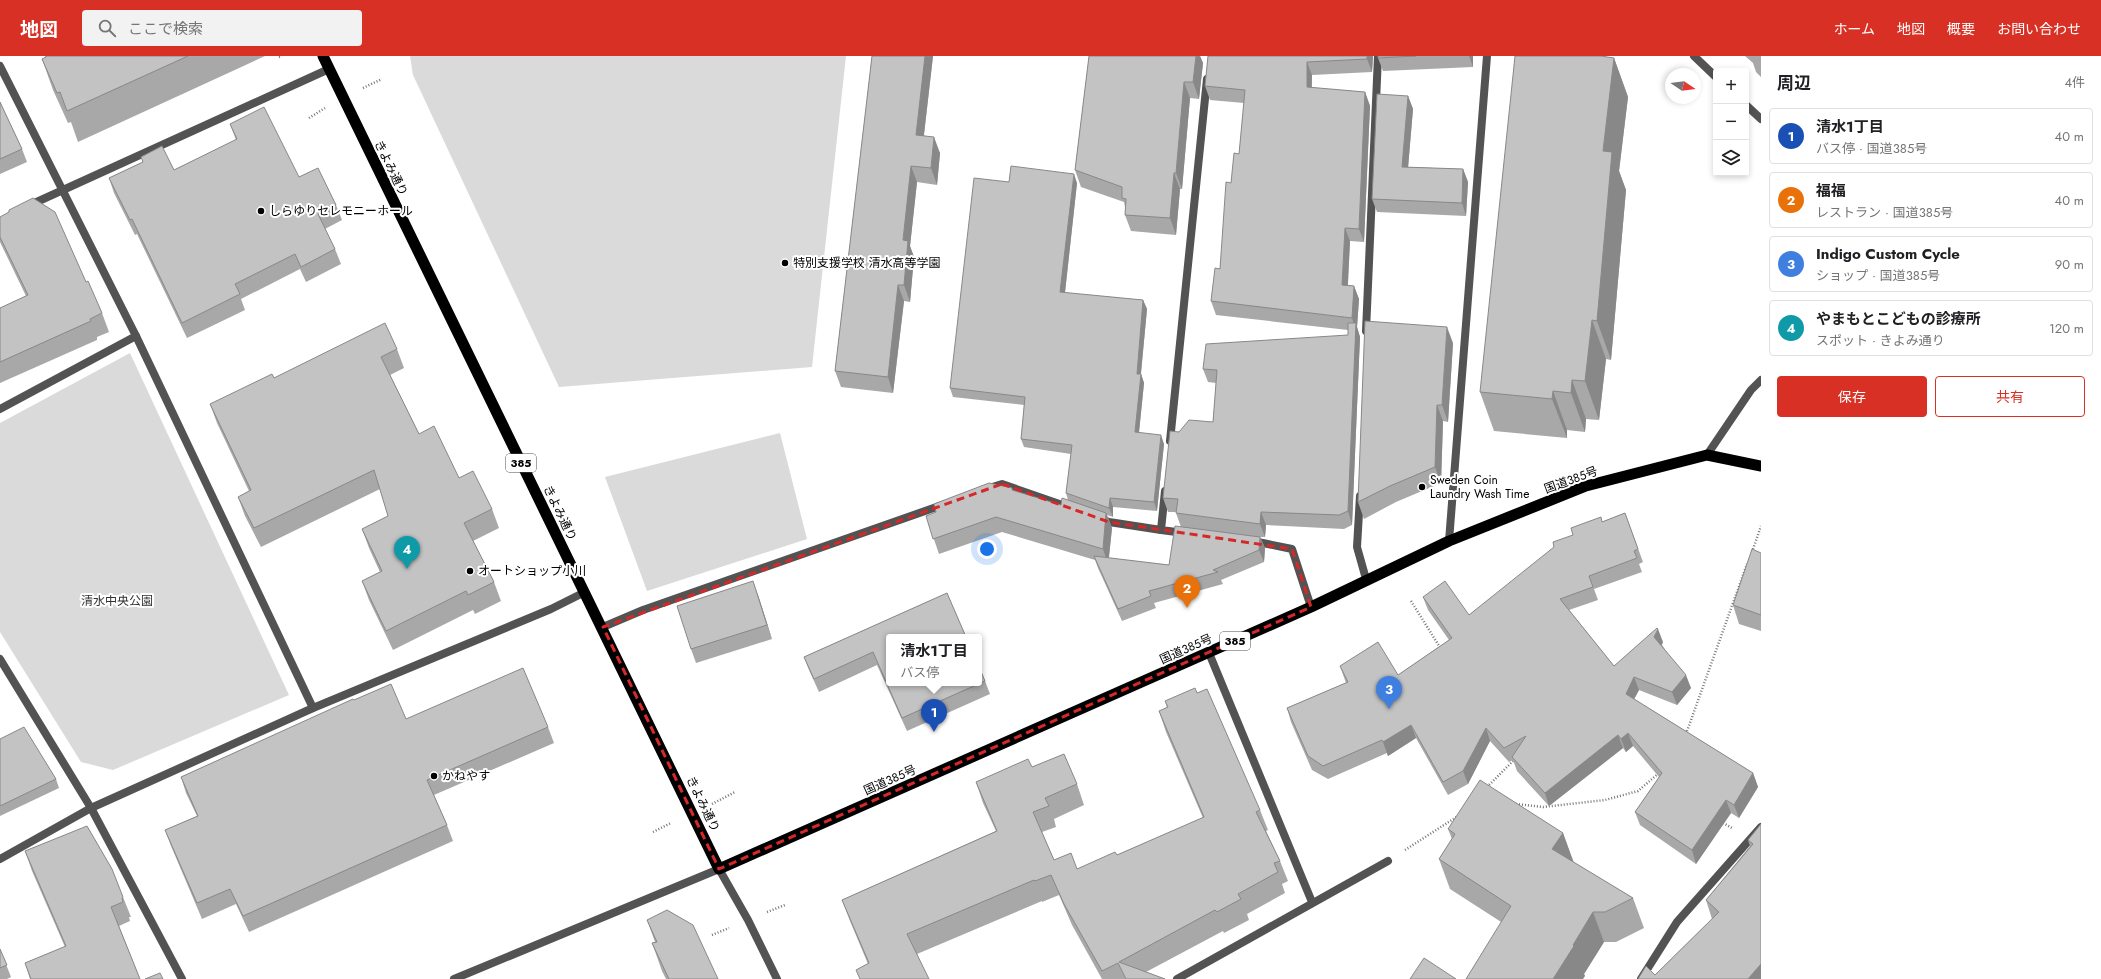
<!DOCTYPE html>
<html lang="ja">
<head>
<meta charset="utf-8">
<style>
  :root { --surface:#fff; --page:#f2f2f2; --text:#202124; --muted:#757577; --line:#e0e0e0; --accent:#d93025 }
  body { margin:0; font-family:Jost,"Noto Sans JP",sans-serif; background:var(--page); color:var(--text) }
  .controls { position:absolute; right:12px; top:12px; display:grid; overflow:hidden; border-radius:4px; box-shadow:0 2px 6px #0003 }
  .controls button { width:36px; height:36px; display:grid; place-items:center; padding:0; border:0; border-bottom:1px solid var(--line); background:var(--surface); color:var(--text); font:20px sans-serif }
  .compass { position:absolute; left:1665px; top:12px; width:36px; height:36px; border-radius:50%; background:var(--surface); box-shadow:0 2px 6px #0003; rotate:103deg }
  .you { position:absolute; left:987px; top:493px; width:14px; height:14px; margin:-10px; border:3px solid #fff; border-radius:50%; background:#1a73e8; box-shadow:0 0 0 6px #1a73e833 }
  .badge { display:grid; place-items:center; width:26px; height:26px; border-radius:50%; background:var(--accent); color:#fff; font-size:13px; font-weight:700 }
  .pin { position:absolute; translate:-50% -33px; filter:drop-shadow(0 1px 2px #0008) }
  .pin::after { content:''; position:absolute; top:21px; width:14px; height:12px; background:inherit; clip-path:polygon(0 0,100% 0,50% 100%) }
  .popup { position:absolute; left:886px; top:578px; width:96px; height:52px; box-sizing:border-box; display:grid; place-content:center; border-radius:4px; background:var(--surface); filter:drop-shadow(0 1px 3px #0005); font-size:13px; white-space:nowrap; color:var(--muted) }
  .popup b { font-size:15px; color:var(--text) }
  .popup::after { content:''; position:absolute; left:50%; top:100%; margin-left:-8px; border:8px solid transparent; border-top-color:var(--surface) }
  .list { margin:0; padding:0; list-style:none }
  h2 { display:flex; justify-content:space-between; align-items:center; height:52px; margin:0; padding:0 16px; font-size:17px }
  h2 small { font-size:13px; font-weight:400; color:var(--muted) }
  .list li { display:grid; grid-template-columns:26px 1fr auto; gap:12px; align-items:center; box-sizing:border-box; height:56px; margin:0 8px 8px; padding:0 8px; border:1px solid var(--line); border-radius:4px }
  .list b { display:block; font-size:15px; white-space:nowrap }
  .list p { margin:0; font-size:13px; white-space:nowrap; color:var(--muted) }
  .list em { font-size:13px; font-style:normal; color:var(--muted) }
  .actions { display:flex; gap:8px; padding:12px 16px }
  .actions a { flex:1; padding:9px 0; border:1px solid var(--accent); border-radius:4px; text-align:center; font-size:14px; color:var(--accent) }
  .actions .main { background:var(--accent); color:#fff }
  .icon { flex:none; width:22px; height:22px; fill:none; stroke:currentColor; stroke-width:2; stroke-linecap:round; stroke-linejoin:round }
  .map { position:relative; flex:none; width:1761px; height:923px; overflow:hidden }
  header { display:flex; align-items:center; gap:24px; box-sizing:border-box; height:56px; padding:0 20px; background:var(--accent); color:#fff }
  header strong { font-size:19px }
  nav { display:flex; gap:22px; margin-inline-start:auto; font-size:14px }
  .search { width:280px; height:36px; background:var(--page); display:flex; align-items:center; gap:10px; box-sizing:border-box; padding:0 14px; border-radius:4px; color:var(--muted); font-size:15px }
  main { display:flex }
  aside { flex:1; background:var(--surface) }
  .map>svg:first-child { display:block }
</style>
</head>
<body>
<header>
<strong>地図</strong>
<div class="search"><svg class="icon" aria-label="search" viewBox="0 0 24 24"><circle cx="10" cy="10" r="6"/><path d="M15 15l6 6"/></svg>ここで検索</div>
<nav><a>ホーム</a><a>地図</a><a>概要</a><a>お問い合わせ</a></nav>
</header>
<main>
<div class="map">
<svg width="1761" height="923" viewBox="0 0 1761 923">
  <rect width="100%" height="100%" fill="#fff"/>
  <g fill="#dadada">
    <polygon points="410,0 846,0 812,311 559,331 413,19"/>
    <polygon points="130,297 289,639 113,714 81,706 0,576 0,367"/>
    <polygon points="780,377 807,483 647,535 605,421"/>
  </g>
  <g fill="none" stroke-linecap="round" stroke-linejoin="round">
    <g stroke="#757575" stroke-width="2.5" stroke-dasharray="1 2" stroke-linecap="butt">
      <polyline points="279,1 282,0"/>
      <polyline points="363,32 382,23"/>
      <polyline points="309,62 325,52"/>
      <polyline points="1752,496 1761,470"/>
      <polyline points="1411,545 1441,593"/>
      <polyline points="1686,678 1747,508"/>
      <polyline points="1487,731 1516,702"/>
      <polyline points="712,748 735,736"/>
      <polyline points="1516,748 1543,751 1605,744 1638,735 1659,717"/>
      <polyline points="1723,767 1732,772"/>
      <polyline points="653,776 671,767"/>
      <polyline points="1405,794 1458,760"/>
      <polyline points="767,856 785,849"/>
      <polyline points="712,879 729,872"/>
    </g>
    <g stroke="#535353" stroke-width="8">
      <polyline points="1694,0 1716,21"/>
      <polyline points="0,10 136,280 313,652"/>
      <polyline points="1746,49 1761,63"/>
      <polyline points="30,149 329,13"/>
      <polyline points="1366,275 1378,0"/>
      <polyline points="0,353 136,280"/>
      <polyline points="1170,385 1207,23"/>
      <polyline points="989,432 1002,428 1071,452"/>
      <polyline points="1165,435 1161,474 1184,477"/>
      <polyline points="1360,440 1357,491 1366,523"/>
      <polyline points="1101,463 1109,466 1161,474"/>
      <polyline points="1253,485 1292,493 1311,551"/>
      <polyline points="1449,485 1487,0"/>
      <polyline points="603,571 643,554 945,448"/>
      <polyline points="1209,597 1312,846"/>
      <polyline points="0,603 91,752 182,923"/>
      <polyline points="0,803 91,752 313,652 551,553 585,536"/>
      <polyline points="1177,923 1388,805"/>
      <polyline points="1641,923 1677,866 1761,771"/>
    </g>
    <g stroke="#535353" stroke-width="8">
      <polyline points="1707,399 1751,334 1761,324"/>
      <polyline points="454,923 719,813 748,864 777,923"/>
    </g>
    <polyline stroke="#000" stroke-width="11" points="323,0 719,813 1311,551 1449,485 1586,430 1707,399 1761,410"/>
  </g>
  <g fill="#a8a8a8">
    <polygon points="45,0 265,0 78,86 71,66 68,67 53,34 42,3 45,2"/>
    <polygon points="872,0 933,0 924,79 940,97 937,129 917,126 910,190 914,201 910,246 904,245 893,337 841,331 835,315"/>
    <polygon points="1089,0 1200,0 1203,7 1199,43 1190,42 1182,133 1180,133 1176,179 1131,175 1125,159 1125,151 1124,146 1081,131 1075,114"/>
    <polygon points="1208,0 1373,0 1372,16 1312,19 1312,32 1365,36 1370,50 1364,186 1350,185 1348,229 1354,230 1359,243 1357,271 1360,281 1352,469 1344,473 1266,469 1265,481 1260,481 1265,492 1264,506 1221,524 1223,528 1154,547 1156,552 1122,565 1098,512 1095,504 1002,476 939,498 926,460 1012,432 1013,435 1061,449 1068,444 1066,437 1071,398 1024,391 1021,383 1024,349 953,341 950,332 1009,126 1077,127 1065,237 1143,244 1147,253 1141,318 1144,327 1139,377 1164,388 1157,455 1113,451 1113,461 1107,459 1112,472 1109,502 1169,509 1181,471 1176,457 1176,456 1168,456 1163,442 1179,376 1213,366 1216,327 1208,326 1203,313 1348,279 1348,274 1216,259 1211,245 1220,213 1231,127 1239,98 1244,47 1210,44 1205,30"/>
    <polygon points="1378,0 1473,0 1473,11 1383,15 1378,2"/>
    <polygon points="1745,0 1761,0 1761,21 1756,16 1753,7"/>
    <polygon points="1614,2 1628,41 1619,115 1626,134 1611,304 1606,303 1599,364 1586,363 1585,376 1567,374 1567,382 1494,375 1480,336"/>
    <polygon points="1408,40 1413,53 1408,111 1463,113 1468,126 1466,160 1377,156 1372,143"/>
    <polygon points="0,46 22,93 27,106 0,118"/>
    <polygon points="230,68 336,149 342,164 325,173 335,193 341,208 306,226 300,213 241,243 245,254 187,282 137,178 135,179 114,137 109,122 143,106 141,101 174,114 236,84"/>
    <polygon points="0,161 86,226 102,257 109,276 97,281 97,284 0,327 0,252 26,240 0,186"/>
    <polygon points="1453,287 1448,366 1443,365 1441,427 1396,446 1364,463 1358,446"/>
    <polygon points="397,293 404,312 390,319 419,378 459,422 492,453 499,472 473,485 494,526 501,545 475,558 473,554 393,594 369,544 362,525 380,516 369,492 362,473 388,460 380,433 261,491 245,460 238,441 249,435 217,367 210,348 274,322"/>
    <polygon points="1625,457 1643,506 1639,508 1642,516 1594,533 1598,544 1569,554 1614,610 1663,586 1662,589 1691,632 1677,649 1639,634 1634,643 1753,717 1758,731 1739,762 1731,757 1696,808 1640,769 1635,756 1659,721 1633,690 1626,696 1623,692 1549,750 1517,715 1513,704 1509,706 1490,685 1468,728 1448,739 1416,682 1388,700 1387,697 1328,723 1312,714 1291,666 1287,652 1346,627 1340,610 1398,619 1449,584 1428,554 1423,541 1469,559 1573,479 1602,466"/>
    <polygon points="1761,497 1761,575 1739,568 1733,549"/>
    <polygon points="947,537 985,625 990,638 907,675 877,609 819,636 809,614 804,601"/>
    <polygon points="758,539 772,583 696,607 691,593"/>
    <polygon points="354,644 406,663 548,671 554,687 434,739 447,769 453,785 249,876 236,848 202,863 171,790 165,774 197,760 186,737 181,721"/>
    <polygon points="1165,645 1260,754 1268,774 1266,775 1280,805 1288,825 1282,828 1285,837 1247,858 1249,864 1224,877 1223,875 1146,916 1165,923 1102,923 1072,869 1059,839 1042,846 1042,845 917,898 868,908 850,865 842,844 996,775 983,747 976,726 1032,711 1077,728 1084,749 1054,763 1056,771 1042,776 1054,804 1077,813 1117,799 1203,762 1166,676 1159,655 1167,652"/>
    <polygon points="0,683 56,723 59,732 0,760"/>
    <polygon points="1761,768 1761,923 1655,919 1712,863 1706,844 1750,790 1748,784"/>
    <polygon points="1448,773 1563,777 1573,806 1633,842 1644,872 1616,886 1604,886 1584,918 1585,920 1450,833 1439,803 1452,783"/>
    <polygon points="25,795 123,841 131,861 129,861 130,865 119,870 140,923 30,923 25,907 65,891 32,815"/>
    <polygon points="647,864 718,923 666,923 662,915 652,887 655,886"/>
    <polygon points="0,893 11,921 7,923 0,923"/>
  </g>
  <g fill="#888">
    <polygon points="925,0 933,0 922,95 916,79"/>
    <polygon points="1196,0 1200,0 1203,7 1199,43 1193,26"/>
    <polygon points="1367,0 1373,0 1372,16 1367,3"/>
    <polygon points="1469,0 1473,0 1473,11"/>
    <polygon points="1614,2 1628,41 1619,115 1626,134 1611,304 1597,265 1603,95"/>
    <polygon points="1307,6 1312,19 1311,45 1307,31"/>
    <polygon points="1184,26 1190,42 1182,133 1176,117"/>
    <polygon points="1365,36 1370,50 1364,186 1359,173"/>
    <polygon points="1408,40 1413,53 1407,124 1402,111"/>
    <polygon points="934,81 940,97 937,129 931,112"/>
    <polygon points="911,110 917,126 910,190 914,201 910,246 904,229 903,184"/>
    <polygon points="1463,113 1468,126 1466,160 1462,147"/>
    <polygon points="1174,117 1180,133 1176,179 1170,162"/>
    <polygon points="1074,118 1077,127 1064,245 1060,236"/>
    <polygon points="1345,172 1350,185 1347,242 1342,229"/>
    <polygon points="898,229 904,245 893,337 888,321"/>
    <polygon points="1354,230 1359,243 1357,271 1360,281 1352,469 1348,455 1355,272 1352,262"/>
    <polygon points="1143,244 1147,253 1140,326 1137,318"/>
    <polygon points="1592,264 1606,303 1599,364 1585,325"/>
    <polygon points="1447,271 1453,287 1448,366 1442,349"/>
    <polygon points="1141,318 1144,327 1138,385 1135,376"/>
    <polygon points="1572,324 1586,363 1585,376 1571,337"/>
    <polygon points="1553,335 1567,374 1567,382 1552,343"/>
    <polygon points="1437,349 1443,365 1441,427 1435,411"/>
    <polygon points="1161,379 1164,388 1157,455 1154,446"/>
    <polygon points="1110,442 1113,451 1113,461 1109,452"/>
    <polygon points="1261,456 1266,469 1265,481 1260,468"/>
    <polygon points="1106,457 1112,472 1108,508 1103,493"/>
    <polygon points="1260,481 1265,492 1264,506 1259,494"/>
    <polygon points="753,525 758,539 772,583 767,569"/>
    <polygon points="1658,573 1663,586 1659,594 1654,581"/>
    <polygon points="1686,619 1691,632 1677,649 1672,636"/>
    <polygon points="1634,621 1639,634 1630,651 1626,638"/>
    <polygon points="1411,669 1416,682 1388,700 1383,686"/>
    <polygon points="1486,672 1490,685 1468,728 1463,715"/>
    <polygon points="1628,677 1633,690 1626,696 1621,683"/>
    <polygon points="1618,679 1623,692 1549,750 1545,737"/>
    <polygon points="1753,717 1758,731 1739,762 1734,749"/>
    <polygon points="1726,744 1731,757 1696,808 1692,794"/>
    <polygon points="1563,777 1574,807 1552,793"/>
    <polygon points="1593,856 1604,886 1584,918 1585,920 1583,923 1553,923"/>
    <polygon points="1761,908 1761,923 1748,923"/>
  </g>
  <g fill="#c3c3c3" stroke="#888">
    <polygon points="46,0 188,0 67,55 60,36 57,37 42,3 46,1"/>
    <polygon points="872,0 925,0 916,79 934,81 931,112 911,110 903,184 908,185 904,229 898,229 888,321 835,315"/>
    <polygon points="1089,0 1196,0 1193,26 1184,26 1176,117 1174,117 1170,162 1125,159 1126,143 1122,142 1122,131 1075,114"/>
    <polygon points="1208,0 1367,0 1367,3 1307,6 1307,31 1365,36 1359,173 1345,172 1342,229 1354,230 1352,262 1211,245 1215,212 1220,213 1226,126 1231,127 1234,97 1239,98 1245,34 1205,30"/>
    <polygon points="1378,0 1416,0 1378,2"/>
    <polygon points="1515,0 1601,0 1614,2 1603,95 1612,96 1597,265 1592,264 1585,325 1572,324 1571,337 1553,335 1552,343 1480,336"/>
    <polygon points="1377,38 1408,40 1402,111 1463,113 1462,147 1372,143"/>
    <polygon points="0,46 22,93 0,103"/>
    <polygon points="264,51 299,121 318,112 336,149 318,158 335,193 301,211 295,198 235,228 240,238 182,267 132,163 130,164 109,122 143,106 141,101 162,90 174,114 237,83 230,68"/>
    <polygon points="1011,110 1074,118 1060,236 1143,244 1137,318 1141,318 1135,376 1161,379 1154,446 1110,442 1109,452 1066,437 1072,389 1021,383 1025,341 950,332 974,122 1009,126"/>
    <polygon points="33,142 55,156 86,226 88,225 102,257 90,263 91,265 0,306 0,252 28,239 0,181 0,161 9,156 9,154"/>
    <polygon points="1365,265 1447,271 1442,349 1437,349 1435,411 1390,430 1358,446"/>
    <polygon points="385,267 397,293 381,301 419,378 434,370 459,422 473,415 492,453 464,467 494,526 468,539 466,535 386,575 362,525 382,515 362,473 388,460 374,414 254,472 238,441 251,434 210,348 272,318 274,322"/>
    <polygon points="1348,267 1356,267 1348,455 1339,459 1261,456 1260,468 1176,457 1178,443 1163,442 1170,375 1179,376 1189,364 1213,366 1217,314 1203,313 1206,288 1348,279"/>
    <polygon points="989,427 1012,432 1012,434 1061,449 1062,442 1106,457 1103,493 996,461 933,483 926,460 936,456 934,448"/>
    <polygon points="1625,457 1638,493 1634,495 1637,502 1589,520 1593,531 1560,543 1614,610 1657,572 1658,573 1654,581 1686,619 1672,636 1634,621 1626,638 1753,717 1734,749 1726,744 1692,794 1635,756 1662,717 1628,677 1621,683 1618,679 1545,737 1512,701 1526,680 1504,692 1486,672 1463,715 1443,726 1411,669 1383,686 1382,684 1323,710 1308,700 1287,652 1348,626 1340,610 1378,586 1398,619 1452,582 1423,541 1445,525 1469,559 1554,491 1553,486 1573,479 1571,472 1601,461 1602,466"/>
    <polygon points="1175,470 1260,481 1259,494 1213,514 1218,516 1149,535 1151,540 1118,553 1094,500 1169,509"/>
    <polygon points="1752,493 1761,497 1761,559 1733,549"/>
    <polygon points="753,525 767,569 691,593 677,550"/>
    <polygon points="947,537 966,581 889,581 889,627 979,627 979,611 985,625 902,662 873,596 814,623 804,601"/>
    <polygon points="523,612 548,671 427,724 447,769 243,860 230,833 197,847 165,774 198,760 181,721 353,643 354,644 391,628 406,663"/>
    <polygon points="1195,632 1197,637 1207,633 1260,754 1256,756 1280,805 1274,807 1278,816 1238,838 1241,843 1217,856 1215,854 1119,906 1165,923 1126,923 1118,907 1102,915 1064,848 1051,819 1035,825 1034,824 907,878 929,923 860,923 856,914 869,907 842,844 997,775 976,726 1028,703 1032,711 1064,698 1077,728 1045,742 1049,750 1033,756 1054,804 1071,797 1077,813 1115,796 1117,799 1204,761 1159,655 1168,651 1165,645"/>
    <polygon points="24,671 56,723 0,750 0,683"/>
    <polygon points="1480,724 1563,777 1552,793 1633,842 1605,856 1593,856 1573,889 1574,890 1553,923 1466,923 1511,850 1439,803 1455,778 1448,773"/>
    <polygon points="1761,768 1761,908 1748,923 1638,923 1646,910 1655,919 1719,856 1706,844 1753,788 1748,784"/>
    <polygon points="87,770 112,813 123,841 122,842 123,846 111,851 140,923 31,923 25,907 66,890 25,795"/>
    <polygon points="667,854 693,869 718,923 669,923 652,887 657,886 647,864"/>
    <polygon points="0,893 7,909 0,912"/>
    <polygon points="1424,902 1456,923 1410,923"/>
    <polygon points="160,917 163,923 145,923"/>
  </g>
  <path fill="none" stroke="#d62828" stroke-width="3" stroke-dasharray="8 5" stroke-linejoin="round" d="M1002 428 1109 466 1292 493 1311 551 719 813 603 571Z"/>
  <g fill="#000" stroke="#fff" stroke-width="1.5">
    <circle cx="261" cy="155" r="4"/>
    <circle cx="785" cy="207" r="4"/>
    <circle cx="1422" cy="431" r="4"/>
    <circle cx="470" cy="515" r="4"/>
    <circle cx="434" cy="720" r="4"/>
  </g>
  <g text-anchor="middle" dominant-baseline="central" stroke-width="4" stroke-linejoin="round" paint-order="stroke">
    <g fill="#fff" stroke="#4c4c4c" stroke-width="1">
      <rect x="506" y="398" width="30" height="18" rx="3"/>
      <rect x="1220" y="576" width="30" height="18" rx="3"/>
    </g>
    <g font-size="11" font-weight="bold" fill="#000">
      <text x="521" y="407">385</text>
      <text x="1235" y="585">385</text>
    </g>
    <g font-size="12" fill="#000" stroke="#fff">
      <text transform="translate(391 112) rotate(64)">きよみ通り</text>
      <text transform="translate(1571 424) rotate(-20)">国道385号</text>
      <text transform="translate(560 457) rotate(64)">きよみ通り</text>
      <text transform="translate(1186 593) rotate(-24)">国道385号</text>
      <text transform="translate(890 724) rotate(-24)">国道385号</text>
      <text transform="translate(703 748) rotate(64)">きよみ通り</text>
    </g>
    <g font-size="12" fill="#000" stroke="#fff" text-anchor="start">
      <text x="269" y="155">しらゆりセレモニーホール</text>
      <text x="793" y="207">特別支援学校 清水高等学園</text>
      <text x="1430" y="424">Sweden Coin<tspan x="1430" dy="14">Laundry Wash Time</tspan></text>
      <text x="478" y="515">オートショップ小川</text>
      <text x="442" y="720">かねやす</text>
    </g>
    <g font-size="12" fill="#313131" stroke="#fff">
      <text x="117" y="545">清水中央公園</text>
    </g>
  </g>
</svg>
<div class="controls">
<button>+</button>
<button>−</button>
<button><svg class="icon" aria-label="layers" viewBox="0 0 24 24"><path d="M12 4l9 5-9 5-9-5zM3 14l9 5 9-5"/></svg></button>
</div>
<svg class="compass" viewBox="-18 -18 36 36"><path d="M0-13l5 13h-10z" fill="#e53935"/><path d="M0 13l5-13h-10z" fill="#757577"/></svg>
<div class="you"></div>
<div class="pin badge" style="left:934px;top:676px;background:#1a4fb4">1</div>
<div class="popup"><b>清水1丁目</b>バス停</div>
<div class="pin badge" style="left:1187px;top:552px;background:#e8710a">2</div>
<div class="pin badge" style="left:1389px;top:653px;background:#3f7fe0">3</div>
<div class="pin badge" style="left:407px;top:513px;background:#0f9aa8">4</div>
</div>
<aside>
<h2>周辺<small>4件</small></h2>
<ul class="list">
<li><span class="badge" style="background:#1a4fb4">1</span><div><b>清水1丁目</b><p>バス停 · 国道385号</p></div><em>40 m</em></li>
<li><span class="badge" style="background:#e8710a">2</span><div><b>福福</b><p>レストラン · 国道385号</p></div><em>40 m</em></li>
<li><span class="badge" style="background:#3f7fe0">3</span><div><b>Indigo Custom Cycle</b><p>ショップ · 国道385号</p></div><em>90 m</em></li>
<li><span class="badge" style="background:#0f9aa8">4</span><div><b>やまもとこどもの診療所</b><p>スポット · きよみ通り</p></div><em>120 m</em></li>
</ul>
<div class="actions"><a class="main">保存</a><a>共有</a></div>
</aside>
</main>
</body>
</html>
